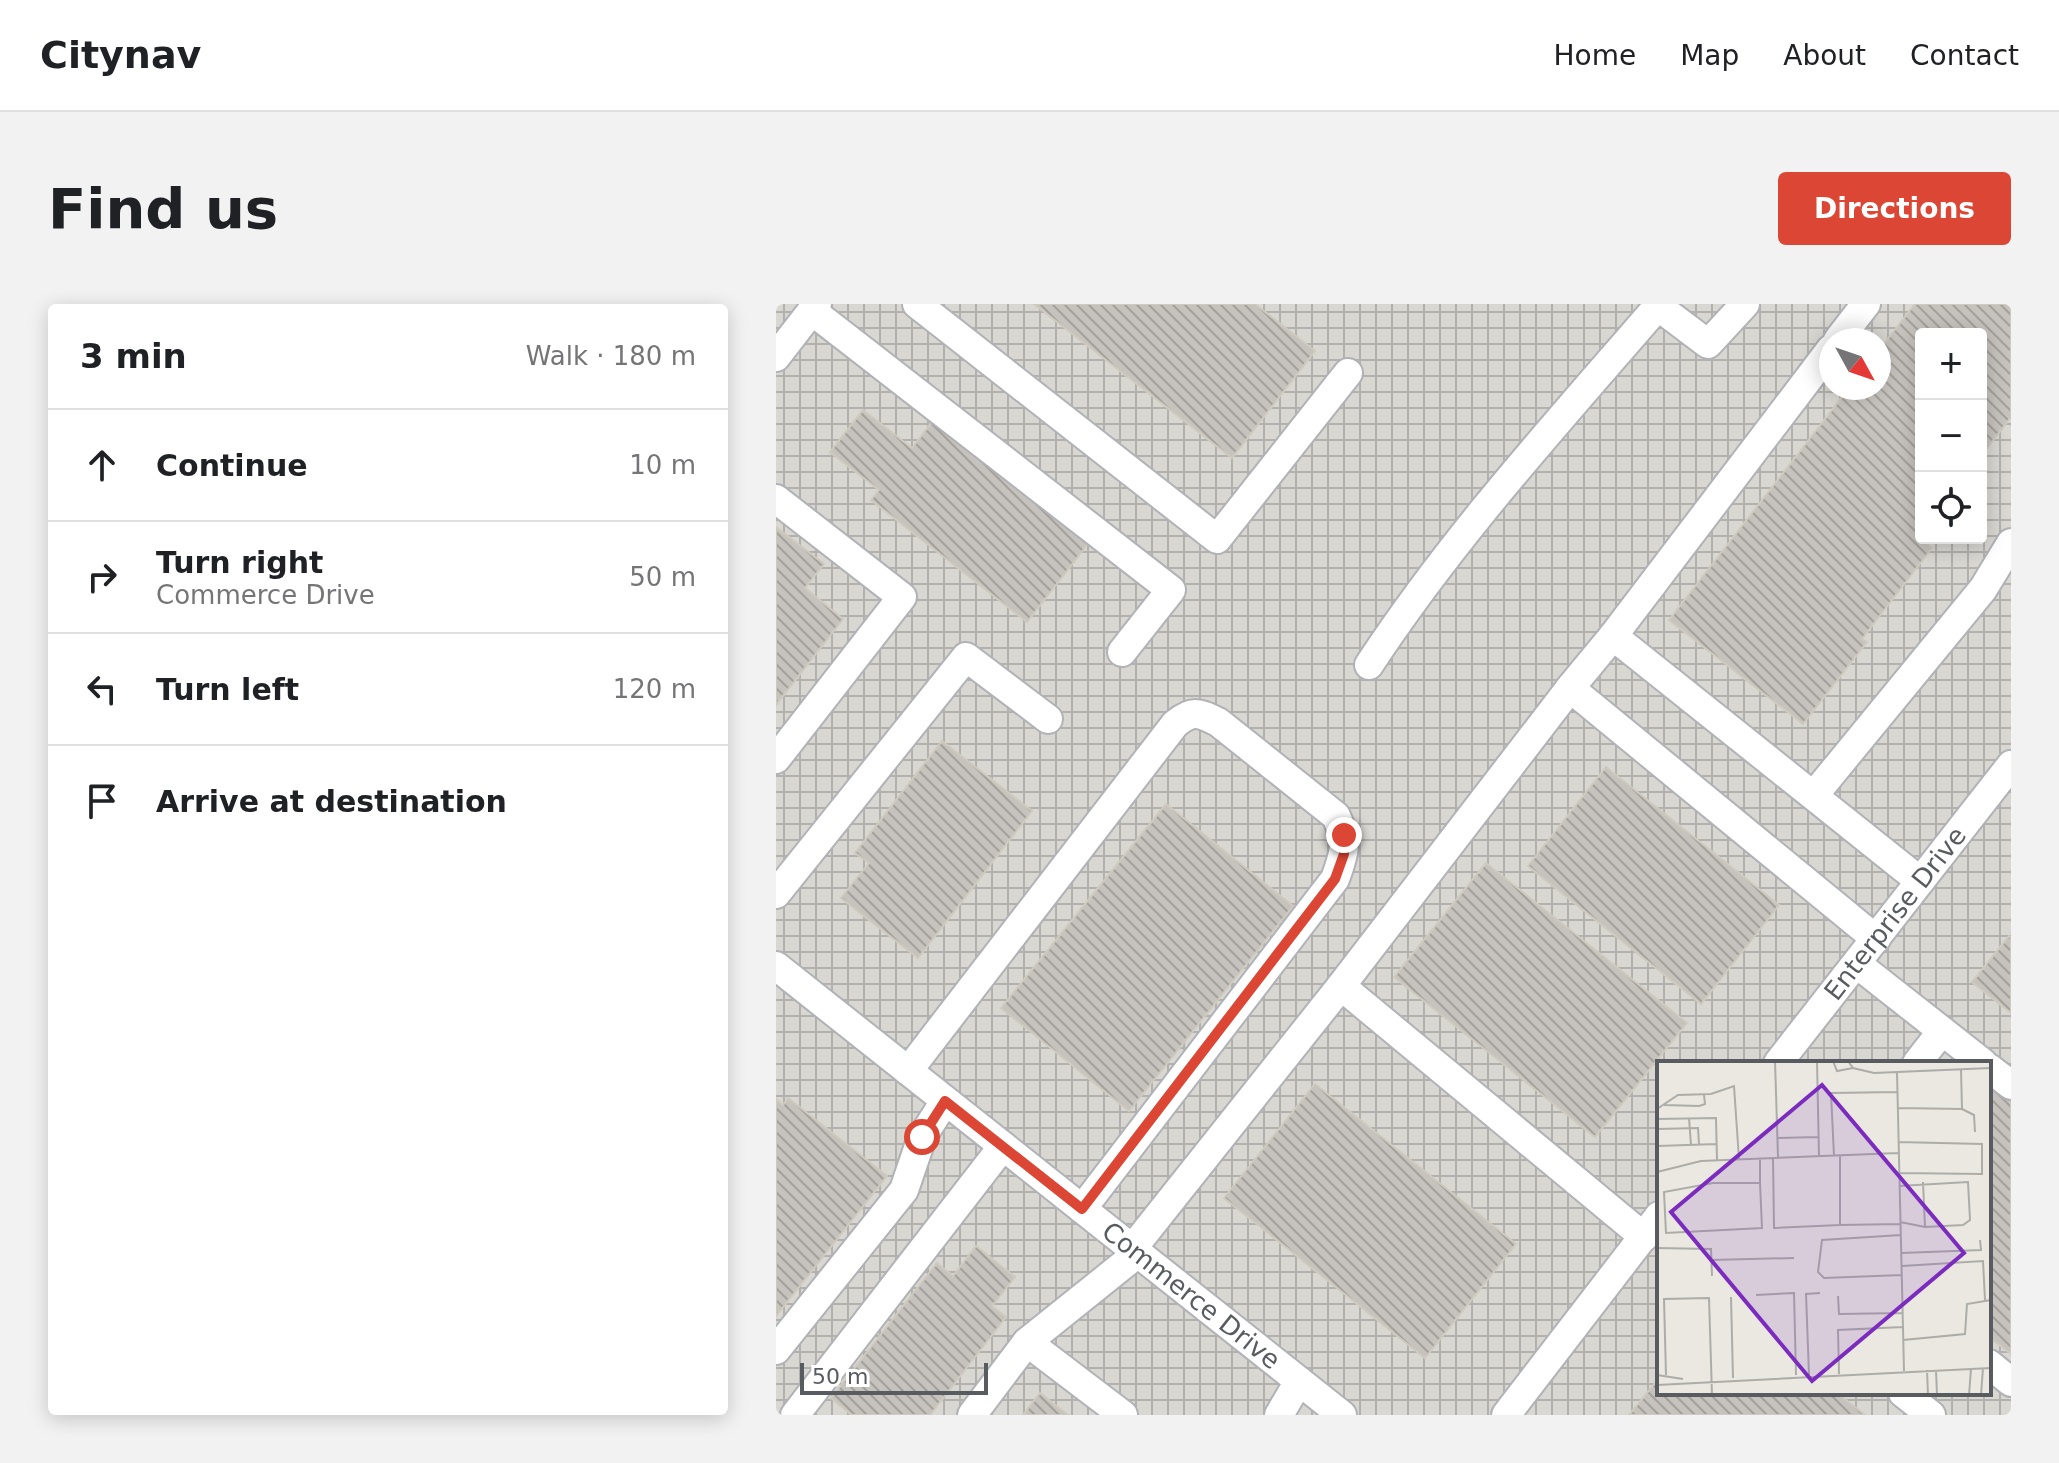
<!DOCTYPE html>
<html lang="en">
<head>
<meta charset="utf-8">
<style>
  :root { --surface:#fff; --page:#f2f2f2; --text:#202124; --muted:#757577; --line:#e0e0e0; --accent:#dc4634 }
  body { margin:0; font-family:"DejaVu Sans",sans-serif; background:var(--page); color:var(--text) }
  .controls { position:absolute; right:24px; top:24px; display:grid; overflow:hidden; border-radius:8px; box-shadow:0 4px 20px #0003 }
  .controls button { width:72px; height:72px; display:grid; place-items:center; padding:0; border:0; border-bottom:2px solid var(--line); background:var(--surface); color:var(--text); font:40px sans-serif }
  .compass { position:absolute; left:1043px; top:24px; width:72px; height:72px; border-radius:50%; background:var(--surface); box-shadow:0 4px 20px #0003; rotate:130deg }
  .scale { position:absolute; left:24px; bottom:20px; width:188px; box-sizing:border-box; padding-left:8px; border:4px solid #585b60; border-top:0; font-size:22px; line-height:28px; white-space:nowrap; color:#585b60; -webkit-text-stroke:6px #fff; paint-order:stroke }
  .stop { position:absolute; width:24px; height:24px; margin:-18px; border:6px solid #dc4634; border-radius:50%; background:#fff }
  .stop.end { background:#dc4634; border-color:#fff; box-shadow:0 2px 8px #0008 }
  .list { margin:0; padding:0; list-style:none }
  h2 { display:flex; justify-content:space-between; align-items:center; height:104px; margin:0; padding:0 32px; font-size:34px }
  h2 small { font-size:26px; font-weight:400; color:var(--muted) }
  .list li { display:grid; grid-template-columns:52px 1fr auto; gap:24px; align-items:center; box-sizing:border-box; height:112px; padding:0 32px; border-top:2px solid var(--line) }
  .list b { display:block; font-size:30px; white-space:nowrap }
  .list p { margin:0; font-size:26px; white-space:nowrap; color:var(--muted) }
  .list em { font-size:26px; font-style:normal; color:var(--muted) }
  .icon { flex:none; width:44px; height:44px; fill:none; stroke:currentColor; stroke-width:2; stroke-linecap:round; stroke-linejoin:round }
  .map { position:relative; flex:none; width:1235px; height:1111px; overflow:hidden; border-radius:8px }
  header { display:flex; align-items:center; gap:48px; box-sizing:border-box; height:112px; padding:0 40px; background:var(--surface); border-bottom:2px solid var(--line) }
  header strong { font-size:38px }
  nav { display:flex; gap:44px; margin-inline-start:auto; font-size:28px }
  .intro { display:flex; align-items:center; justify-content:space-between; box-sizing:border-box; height:192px; padding:0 48px }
  h1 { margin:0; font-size:56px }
  .button { padding:20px 36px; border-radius:8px; background:var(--accent); color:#fff; font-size:28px; font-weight:700 }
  main { display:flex; gap:48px; padding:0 48px }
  aside { flex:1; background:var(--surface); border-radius:8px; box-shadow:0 4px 20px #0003 }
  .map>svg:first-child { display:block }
</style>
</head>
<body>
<header>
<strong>Citynav</strong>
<nav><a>Home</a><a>Map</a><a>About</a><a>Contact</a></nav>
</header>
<div class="intro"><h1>Find us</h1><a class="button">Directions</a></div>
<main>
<aside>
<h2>3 min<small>Walk · 180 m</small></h2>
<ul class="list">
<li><svg class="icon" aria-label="ahead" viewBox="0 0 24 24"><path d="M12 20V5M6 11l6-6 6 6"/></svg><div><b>Continue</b></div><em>10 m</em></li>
<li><svg class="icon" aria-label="right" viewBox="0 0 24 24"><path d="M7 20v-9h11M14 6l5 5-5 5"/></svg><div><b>Turn right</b><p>Commerce Drive</p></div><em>50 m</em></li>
<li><svg class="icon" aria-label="left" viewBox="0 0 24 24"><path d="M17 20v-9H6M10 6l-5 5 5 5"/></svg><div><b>Turn left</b></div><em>120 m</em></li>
<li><svg class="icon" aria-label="arrive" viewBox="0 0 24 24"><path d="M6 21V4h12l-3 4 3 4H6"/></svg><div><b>Arrive at destination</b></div></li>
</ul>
</aside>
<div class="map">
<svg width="1235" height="1111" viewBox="0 0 1235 1111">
  <defs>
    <pattern id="industrial-grid" width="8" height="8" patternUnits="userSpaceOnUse" patternTransform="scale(2)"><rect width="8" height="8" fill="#d9d7d2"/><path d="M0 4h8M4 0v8" fill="none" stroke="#b3b1ae"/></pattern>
    <pattern id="building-back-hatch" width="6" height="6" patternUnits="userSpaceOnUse" patternTransform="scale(2)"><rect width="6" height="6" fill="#c6c2bd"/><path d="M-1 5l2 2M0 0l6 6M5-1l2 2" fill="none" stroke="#a4a19d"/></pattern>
  </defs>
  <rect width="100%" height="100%" fill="#eae8e0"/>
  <path fill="url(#industrial-grid)" fill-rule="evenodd" d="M0 0H1235V1111H0ZM1145 30H1205V234H1145ZM1055 36H1103V84H1055ZM883 759H1213V1089H883Z"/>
  <g fill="url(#building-back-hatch)" stroke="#cecabe" stroke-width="2">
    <polygon points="258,0 479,0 539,47 456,154"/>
    <polygon points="1139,0 1235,0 1235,113 1205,152 1205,30 1145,30 1145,234 1149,234 1147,237 1156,244 1086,335 1091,338 1027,420 893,316 1073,84 1103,84 1103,46"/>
    <polygon points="87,106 136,144 159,114 315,236 251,318 95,196 103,186 54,148"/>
    <polygon points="0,223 48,260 29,284 67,315 0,401"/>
    <polygon points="166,437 256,507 142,654 65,594 93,559 79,549"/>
    <polygon points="830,463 1003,601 925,700 752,562"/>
    <polygon points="390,500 517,602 353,807 225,704"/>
    <polygon points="710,559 911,719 819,833 618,673"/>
    <polygon points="1233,632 1235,633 1235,709 1196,678"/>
    <polygon points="1213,777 1235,795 1235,1050 1213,1033"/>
    <polygon points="539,780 740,940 649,1054 448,894"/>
    <polygon points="12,794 111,872 0,1012 0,795 7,801"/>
    <polygon points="200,942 239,973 216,1002 230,1013 154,1111 76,1111 55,1094 161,959 177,972"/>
    <polygon points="883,1074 883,1089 1061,1089 1089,1111 853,1111"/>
    <polygon points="264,1089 292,1111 247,1111"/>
  </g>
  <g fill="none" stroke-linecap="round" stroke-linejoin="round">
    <defs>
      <g id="minor">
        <polyline points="141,0 441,235 572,69"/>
        <polyline points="879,0 932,40 969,0"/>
        <polyline points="36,7 395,286 346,348"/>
        <polyline points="1062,36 1090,0"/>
        <polyline points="1055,45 837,332 1144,577"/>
        <polyline points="0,53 41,0"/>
        <polyline points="0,195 126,293 0,455"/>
        <path d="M593 361C677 233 782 118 882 2"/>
        <polyline points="794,384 837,332"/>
        <polyline points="1038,491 1207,285 1235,239"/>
        <polyline points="0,590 190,353 272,415"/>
        <polyline points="1081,660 1207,759"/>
        <path id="s1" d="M0 662 566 1111"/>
        <polyline points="565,682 794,384 1100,635"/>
        <path id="s2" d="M1002 759 1235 461"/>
        <polyline points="1141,759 1166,727"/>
        <polyline points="1213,764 1235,781"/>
        <path d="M132 767 399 420C417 405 423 409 442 418L560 512C572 538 569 548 559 575L306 905"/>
        <polyline points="356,945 565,682 868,933"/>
        <polyline points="251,1038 347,1111"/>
        <polyline points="0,1046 128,886 146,833 169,797"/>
        <polyline points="1213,1060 1235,1078"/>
        <polyline points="1127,1089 1155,1111"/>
        <polyline points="19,1111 227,842"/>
        <polyline points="196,1111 251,1038 362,949"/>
        <polyline points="503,1111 523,1077"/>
        <polyline points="730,1111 883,912"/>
      </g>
    </defs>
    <use href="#minor" stroke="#b0b2b7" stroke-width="32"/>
    <use href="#minor" stroke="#fff" stroke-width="28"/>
  </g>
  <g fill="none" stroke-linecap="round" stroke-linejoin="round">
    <polyline stroke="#dc4634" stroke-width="10" points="146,833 169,797 306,905 559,575 568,550 568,531"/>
  </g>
  <g text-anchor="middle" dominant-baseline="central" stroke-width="6" stroke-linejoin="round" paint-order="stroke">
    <g font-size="26" fill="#585b60" stroke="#fff">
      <text stroke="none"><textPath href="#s2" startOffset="190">Enterprise Drive</textPath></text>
      <text stroke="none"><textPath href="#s1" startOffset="530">Commerce Drive</textPath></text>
    </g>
  </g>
  <g transform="translate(881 757)">
    <rect width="334" height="334" fill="#eae8e0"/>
    <path fill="none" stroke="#acaca9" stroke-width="2" d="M118 0 121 96M160 0 162 95M176 0 180 10 196 7M191 0 196 7 217 12 334 7M240 11 247 310M7 44 42 45 48 43 47 34M241 47 305 48 304 8M0 48 21 34 54 33 77 25 82 98M305 48 317 54 318 71M32 57 34 84M0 58 59 57 60 99M0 68 41 67 42 83M121 77 162 76M241 81 325 83V113L242 112M0 85 60 83M183 94V164L243 163M177 95 174 32 240 31M103 97V122H56L7 131 9 172 105 167 103 122M116 97 117 167 183 164M0 111 44 100 241 92M266 121 268 166M242 125 311 121 313 159 306 164 268 166 243 161M244 174 165 179 161 211 167 217 245 214M0 187 54 188 55 215M244 192 324 189 323 179M54 199 137 197M245 205 326 200 328 239M99 234 137 232 139 314M181 235 182 253 246 252M74 236 76 317M246 279 308 273 310 243 334 239M270 309 271 334M279 309 280 334M182 313 181 269 246 266M0 314 26 318M9 314 7 238 52 237 55 334M152 314 149 233 163 232M0 324 334 307M312 334 314 308M324 334 326 307"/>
    <path fill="#7b2cbf" fill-opacity="0.15" stroke="#7b2cbf" stroke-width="4" d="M165 24 307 192 155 320 14 151Z"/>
    <rect width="334" height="334" fill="none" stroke="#585b60" stroke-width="4"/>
  </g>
</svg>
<div class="controls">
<button>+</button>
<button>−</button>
<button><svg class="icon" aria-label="locate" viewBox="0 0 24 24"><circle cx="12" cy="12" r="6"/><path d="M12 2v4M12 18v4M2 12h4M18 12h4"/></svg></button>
</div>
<svg class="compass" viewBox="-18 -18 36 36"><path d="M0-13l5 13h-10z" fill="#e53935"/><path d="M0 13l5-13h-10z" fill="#757577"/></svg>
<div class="scale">50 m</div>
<div class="stop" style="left:146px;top:833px"></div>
<div class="stop end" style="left:568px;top:531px"></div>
</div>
</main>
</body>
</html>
